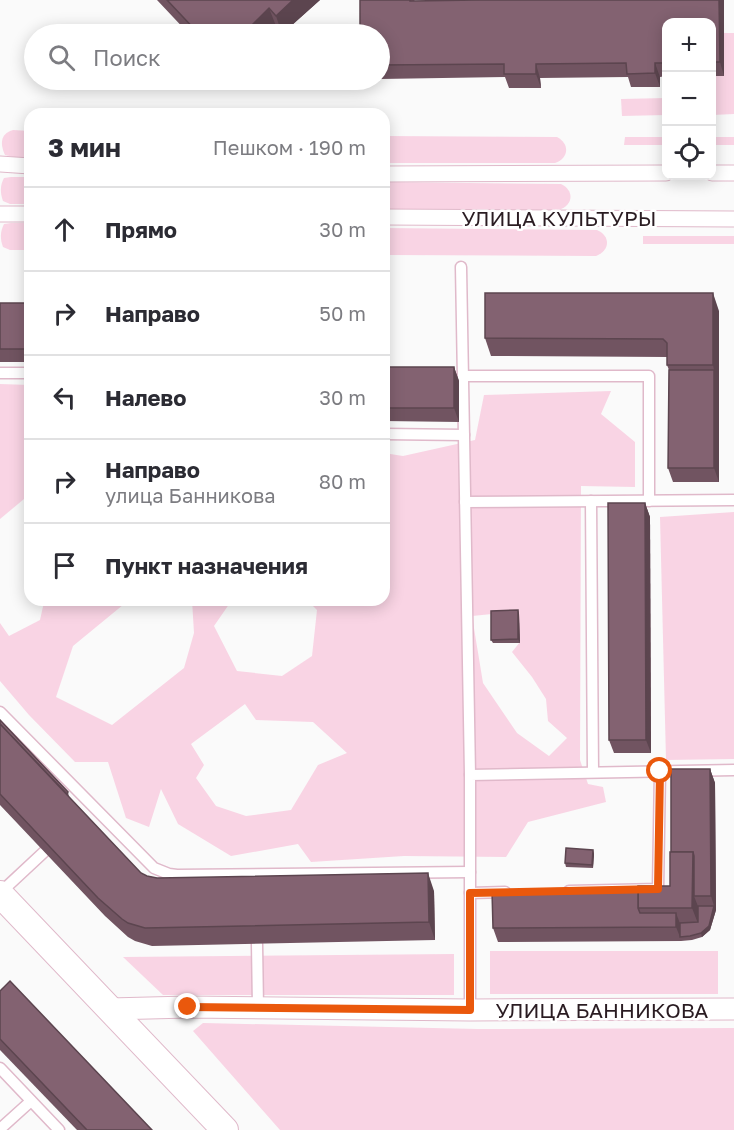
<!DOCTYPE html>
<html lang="ru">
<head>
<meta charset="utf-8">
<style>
  :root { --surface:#fff; --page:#f2f2f3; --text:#2b2b33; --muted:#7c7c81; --line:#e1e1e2 }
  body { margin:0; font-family:"Golos Text",sans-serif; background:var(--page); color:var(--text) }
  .controls { position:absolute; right:18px; top:18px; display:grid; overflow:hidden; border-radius:12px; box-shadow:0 3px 15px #0003 }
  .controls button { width:54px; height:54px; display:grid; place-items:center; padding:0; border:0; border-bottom:2px solid var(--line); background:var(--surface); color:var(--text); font:30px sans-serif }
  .stop { position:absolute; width:18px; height:18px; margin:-14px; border:4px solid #ea580c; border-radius:50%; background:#fff }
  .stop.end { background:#ea580c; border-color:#fff; box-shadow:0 2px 6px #0008 }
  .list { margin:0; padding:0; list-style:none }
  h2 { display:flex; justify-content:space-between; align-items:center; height:78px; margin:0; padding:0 24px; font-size:26px }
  h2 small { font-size:20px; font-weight:400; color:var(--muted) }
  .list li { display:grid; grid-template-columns:39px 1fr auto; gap:18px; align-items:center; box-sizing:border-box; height:84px; padding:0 24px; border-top:2px solid var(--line) }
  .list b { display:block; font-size:22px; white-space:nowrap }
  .list p { margin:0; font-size:20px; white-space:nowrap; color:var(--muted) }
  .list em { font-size:20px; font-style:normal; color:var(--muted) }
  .icon { flex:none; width:33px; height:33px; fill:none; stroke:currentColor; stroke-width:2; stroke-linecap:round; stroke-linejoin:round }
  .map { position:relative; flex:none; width:734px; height:1130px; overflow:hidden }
  .search { position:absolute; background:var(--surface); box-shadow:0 3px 15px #0003; left:24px; top:24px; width:366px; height:66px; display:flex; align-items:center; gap:15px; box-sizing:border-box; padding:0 21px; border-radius:33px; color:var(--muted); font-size:22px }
  .panel { position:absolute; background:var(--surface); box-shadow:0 3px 15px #0003; left:24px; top:108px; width:366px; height:498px; border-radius:18px }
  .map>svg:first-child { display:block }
</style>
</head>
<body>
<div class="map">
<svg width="734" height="1130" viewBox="0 0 734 1130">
  <rect width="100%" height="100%" fill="#fafafa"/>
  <g fill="#f9d4e4" fill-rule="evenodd">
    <polygon points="724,33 734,33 734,114 712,115 712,76 724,75"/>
    <polygon points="666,98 666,115 622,116 621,99"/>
    <path d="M13 130 30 131V158L13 157 5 155C0 144 0 134 13 130Z"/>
    <path d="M384 136 557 137C570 144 569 158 555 163H384Z"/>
    <polygon points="625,137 666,137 666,145 624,145"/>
    <rect x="712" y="137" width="22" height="8"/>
    <path d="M11 177H30V204H10L3 201C0 193 0 185 4 178Z"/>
    <path d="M384 182 561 184C574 190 574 205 559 210L384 209Z"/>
    <path d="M11 223H30V250H10L3 247C0 239 0 232 4 224Z"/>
    <path d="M384 228 597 230C611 236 610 251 596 256L384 255Z"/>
    <rect x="643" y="236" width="91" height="8"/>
    <polygon points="0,384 30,385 30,494 0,519"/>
    <path d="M611 391 601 414 635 442V487L581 486 580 760 588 784 603 787 606 802 528 822 506 857 404 856 311 862 298 844 231 856 178 824 161 789 149 827 126 818 108 762H75L29 715 0 681V623L9 636 40 620 44 602 46 600H129L73 646 56 697 112 725 184 668 194 633 192 600H232L214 626 237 671 282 676 312 656 317 610 307 600H384V453L403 456 475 440 484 395ZM492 614 520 642 512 652 532 677 546 699 548 721 567 738 549 756 517 733 483 683 472 616ZM245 704 256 720 313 722 347 753 318 765 291 810 246 816 216 806 196 778 204 765 191 744Z"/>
    <polygon points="734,512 734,759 666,760 660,517"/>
    <rect x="490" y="951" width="228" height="43"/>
    <polygon points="454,954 454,995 163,995 123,957"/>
    <polygon points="203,1023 478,1029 734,1028 734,1130 280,1130 193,1031"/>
  </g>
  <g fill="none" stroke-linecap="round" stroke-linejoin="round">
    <defs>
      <g id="service">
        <polyline points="461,267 470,775"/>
        <polyline points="0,373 30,373"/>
        <polyline points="463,376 649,376 649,501"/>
        <polyline points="384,434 464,435"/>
        <polyline points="591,501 593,772"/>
        <polyline points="465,502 734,500"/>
        <polyline points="0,712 154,868 169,874 177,875 470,872"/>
        <polyline points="569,891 658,889 660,771"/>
        <polyline points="0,893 44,852"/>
        <polyline points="470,893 505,892"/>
        <polyline points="257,944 258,1008"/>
        <polyline points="470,1010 470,775 734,770"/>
        <polyline points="0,1068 59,1130"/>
        <polyline points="0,1129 31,1101"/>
      </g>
      <g id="pedestrian">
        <polyline points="0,164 30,166"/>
        <polyline points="712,173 734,173"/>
        <polyline points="384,174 666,173"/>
        <polyline points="0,214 30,214"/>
        <polyline points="384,217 734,219"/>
      </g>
      <polyline id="minor" points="110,1009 188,1007 470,1010 734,1009"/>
      <polyline id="tertiary" points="0,894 225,1130"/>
    </defs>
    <use href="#service" stroke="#e0b9ca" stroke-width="13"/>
    <use href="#pedestrian" stroke="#e0b9ca" stroke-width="17"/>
    <use href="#minor" stroke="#e0b9ca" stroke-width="23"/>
    <use href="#tertiary" stroke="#e0b9ca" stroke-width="28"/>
    <use href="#service" stroke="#fff" stroke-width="10"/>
    <use href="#pedestrian" stroke="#fff" stroke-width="15"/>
    <use href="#minor" stroke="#fff" stroke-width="21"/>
    <use href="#tertiary" stroke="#fff" stroke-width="26"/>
  </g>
  <g fill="#715461">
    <polygon points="157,0 320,0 282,34 276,26 267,34 189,34"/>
    <polygon points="410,0 414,0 415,1 724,0 724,76 711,76 711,22 666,22 666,76 660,77 660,87 631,87 628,77 540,78 541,88 509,88 505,77 380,79 380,34"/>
    <rect x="0" y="303" width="30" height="59"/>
    <polygon points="719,311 719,482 673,482 668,468 669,370 667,365 667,357 491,356 485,338"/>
    <polygon points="384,367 454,367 459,381 459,422 384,421"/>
    <polygon points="645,503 650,517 651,753 614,753 609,740"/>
    <polygon points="518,610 519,614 520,643 493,643 491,640"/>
    <polygon points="0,720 68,792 69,797 141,873 147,876 157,878 434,891 435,940 152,946 135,941 128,937 105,916 0,805"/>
    <polygon points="710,769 715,783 716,910 710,930 702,937 692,940 681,941 498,942 493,928 638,890 670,886 671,852"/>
    <polygon points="593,850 594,854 593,868 566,867 565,863"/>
    <polygon points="0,991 152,1130 77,1130 0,1050"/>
  </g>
  <g fill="#5c454f">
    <polygon points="293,0 320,0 282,34 276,16"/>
    <polygon points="719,0 724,0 724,76 720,62"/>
    <polygon points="269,8 276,26 267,34 257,34 253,24"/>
    <polygon points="655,63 660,77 660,87 655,73"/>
    <polygon points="536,64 540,78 541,88 536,74"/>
    <polygon points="228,80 237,80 230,86"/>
    <polygon points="713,293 719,311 719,482 714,468 714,370 713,365"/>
    <polygon points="454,367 459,381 459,422 454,408"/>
    <polygon points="645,503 650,517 651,753 646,740"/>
    <polygon points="518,610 519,614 520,643 518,639"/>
    <polygon points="710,769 715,783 716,910 710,930 702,937 701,933 714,906 711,896"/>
    <polygon points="593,850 594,854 593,868 592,865"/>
    <polygon points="693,852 699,870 694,896 699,909 699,926 692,908"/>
    <polygon points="428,873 434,891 435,940 429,922"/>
    <polygon points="676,913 681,926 680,937 676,927"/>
  </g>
  <g fill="#836271" stroke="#5c454f" stroke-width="1.5">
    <polygon points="167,0 293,0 276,16 269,8 253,24 261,33 260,34 199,34"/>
    <polygon points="360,0 410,0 410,1 480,0 719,0 720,62 711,62 711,22 666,22 666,63 655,63 655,73 627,74 626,63 536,64 536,74 504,74 504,64 380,65 380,34 360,34"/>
    <polygon points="485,293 713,293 713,365 667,365 667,343 663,339 485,338"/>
    <rect x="0" y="303" width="30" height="46"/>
    <rect x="384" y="367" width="70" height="41"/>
    <polygon points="669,370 714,370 714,468 668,468"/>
    <polygon points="608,503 645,503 646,740 609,740"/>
    <polygon points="518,610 518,639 491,640 491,611"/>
    <polygon points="0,720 68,792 67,794 0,724"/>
    <polygon points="0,724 141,873 147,876 157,878 428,873 429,922 145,928 128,923 122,919 98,898 0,794"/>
    <polygon points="671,769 710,769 711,896 694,896 694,856 693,852 671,852"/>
    <polygon points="566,848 593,850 592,865 565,863"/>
    <polygon points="670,852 693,852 692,908 638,908 638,886 670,886"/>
    <polygon points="638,890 638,908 640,913 676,913 676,927 493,928 492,891"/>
    <polygon points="698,906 714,906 709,926 701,933 690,936 680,937 680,923 698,922"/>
    <polygon points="10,981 152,1130 87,1130 0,1039 0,991"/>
  </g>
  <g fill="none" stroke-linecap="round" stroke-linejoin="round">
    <polyline stroke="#ea580c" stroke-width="8" points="188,1007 470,1010 470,893 658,889 660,771"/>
  </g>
  <g text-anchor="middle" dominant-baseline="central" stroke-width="5" stroke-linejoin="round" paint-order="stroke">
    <g font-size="21" fill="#2a1c22" stroke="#fff">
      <text x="559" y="218">УЛИЦА КУЛЬТУРЫ</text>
      <text x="602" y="1010">УЛИЦА БАННИКОВА</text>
    </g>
  </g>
</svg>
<div class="controls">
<button>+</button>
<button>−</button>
<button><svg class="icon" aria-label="locate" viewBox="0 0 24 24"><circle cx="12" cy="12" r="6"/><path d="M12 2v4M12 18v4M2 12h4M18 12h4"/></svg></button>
</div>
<div class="stop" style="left:660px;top:771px"></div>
<div class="stop end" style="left:188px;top:1007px"></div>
<div class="search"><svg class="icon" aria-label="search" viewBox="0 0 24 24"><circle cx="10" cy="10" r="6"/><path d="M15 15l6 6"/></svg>Поиск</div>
<section class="panel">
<h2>3 мин<small>Пешком · 190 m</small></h2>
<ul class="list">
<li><svg class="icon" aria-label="ahead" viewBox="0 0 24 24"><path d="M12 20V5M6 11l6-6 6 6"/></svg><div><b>Прямо</b></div><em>30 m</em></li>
<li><svg class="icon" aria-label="right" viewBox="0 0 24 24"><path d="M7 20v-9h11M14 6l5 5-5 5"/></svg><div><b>Направо</b></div><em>50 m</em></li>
<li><svg class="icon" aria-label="left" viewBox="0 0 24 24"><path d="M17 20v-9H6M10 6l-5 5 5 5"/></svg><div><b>Налево</b></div><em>30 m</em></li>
<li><svg class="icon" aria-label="right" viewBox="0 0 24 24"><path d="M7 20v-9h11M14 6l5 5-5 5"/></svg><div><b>Направо</b><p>улица Банникова</p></div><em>80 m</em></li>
<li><svg class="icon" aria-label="arrive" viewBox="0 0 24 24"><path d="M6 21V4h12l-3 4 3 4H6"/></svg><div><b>Пункт назначения</b></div></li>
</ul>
</section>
</div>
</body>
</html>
